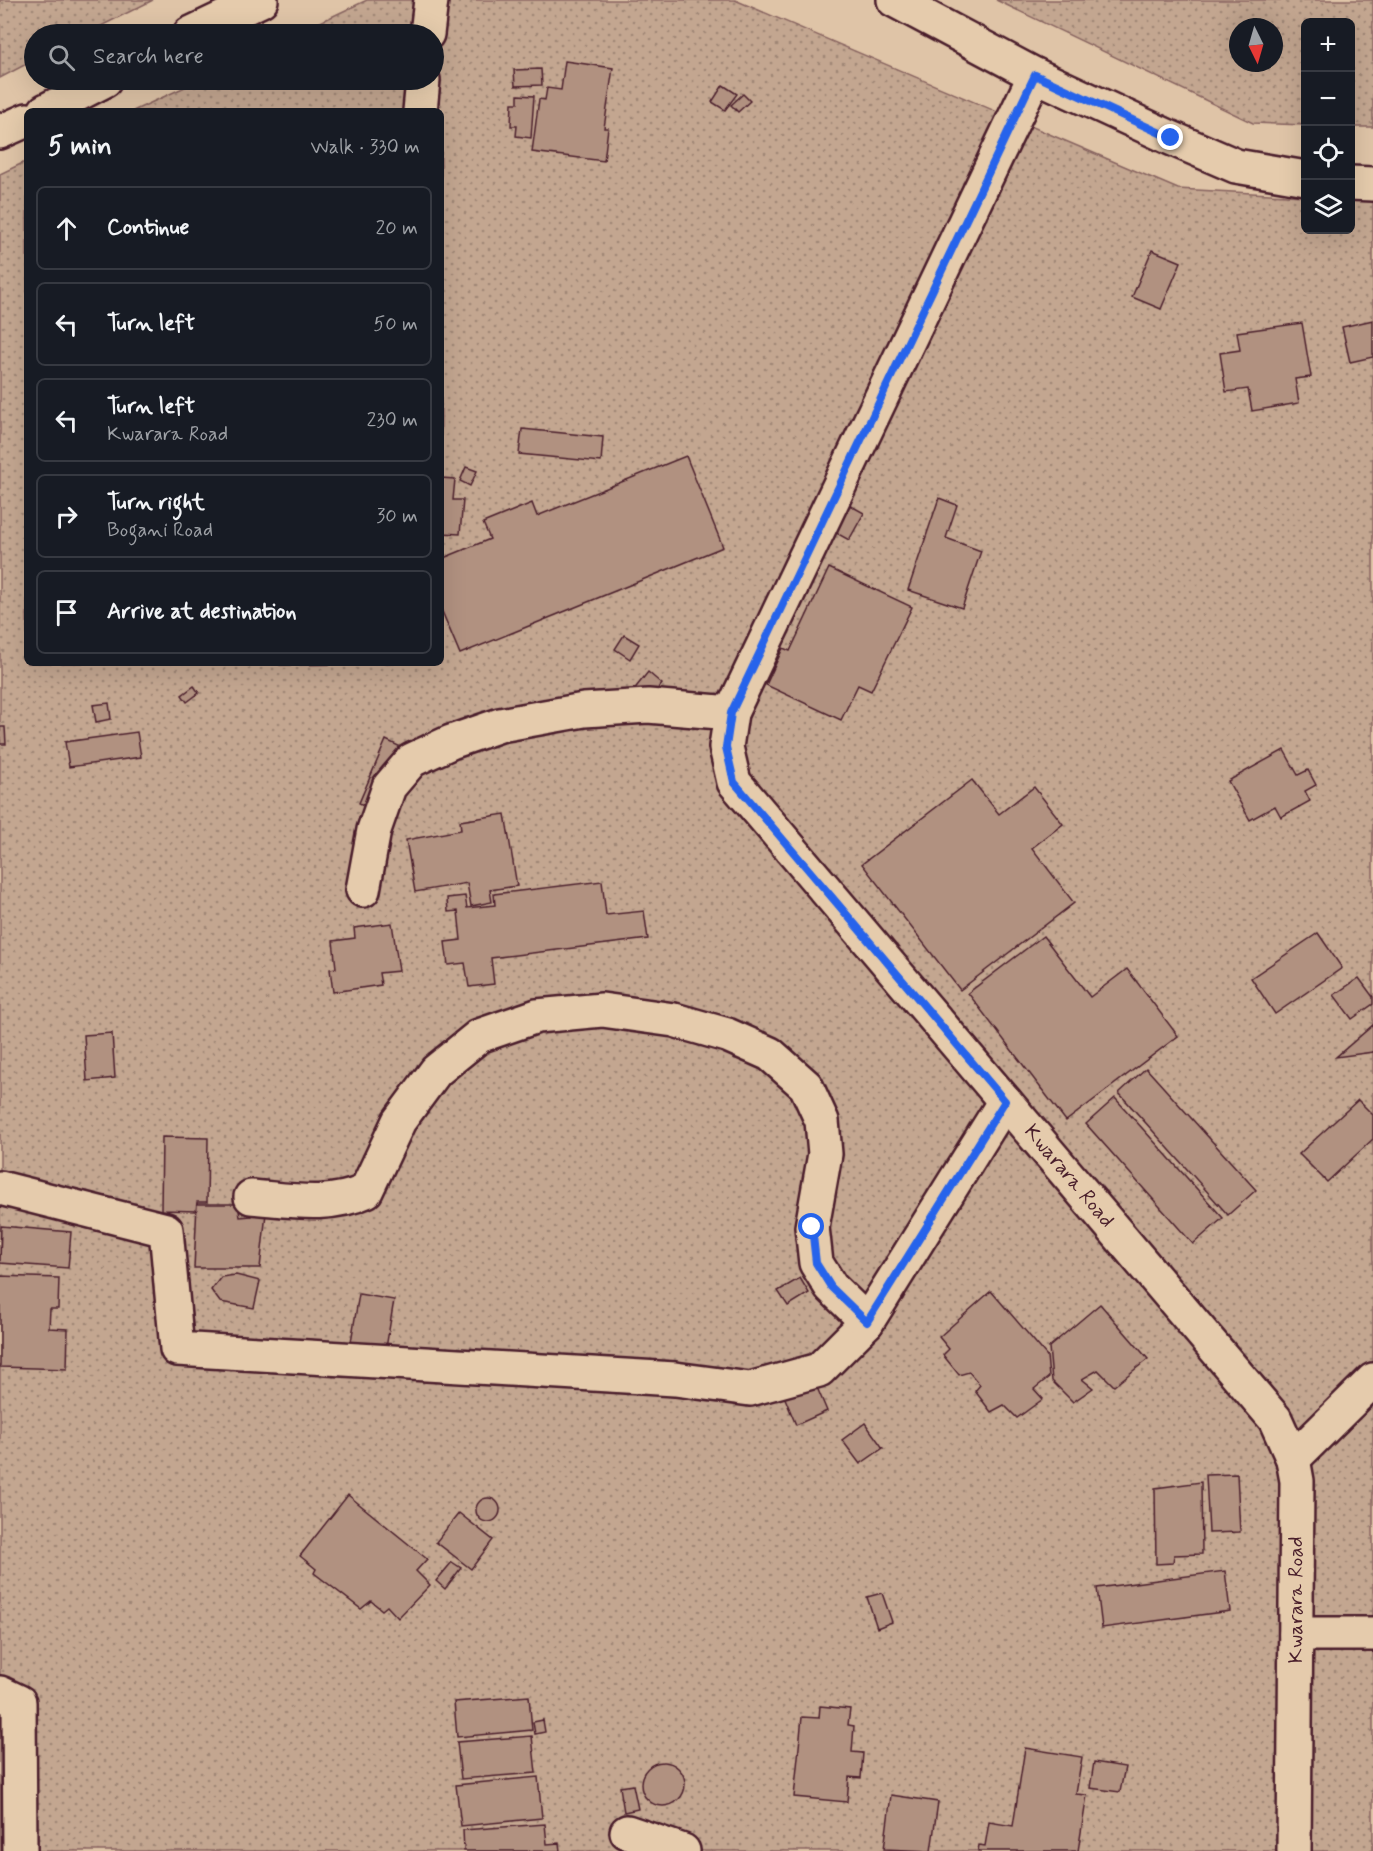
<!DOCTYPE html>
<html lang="en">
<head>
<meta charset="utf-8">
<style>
  :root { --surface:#171b24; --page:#242831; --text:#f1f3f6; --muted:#9ea1a6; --line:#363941 }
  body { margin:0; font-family:Mynerve,sans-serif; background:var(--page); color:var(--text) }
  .controls { position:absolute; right:18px; top:18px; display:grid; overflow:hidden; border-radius:9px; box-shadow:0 6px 24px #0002 }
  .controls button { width:54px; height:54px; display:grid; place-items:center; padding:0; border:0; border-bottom:2px solid var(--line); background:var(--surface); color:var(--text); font:30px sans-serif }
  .compass { position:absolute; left:1229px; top:18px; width:54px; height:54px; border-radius:50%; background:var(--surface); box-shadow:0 6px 24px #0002; rotate:175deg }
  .stop { position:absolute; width:18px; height:18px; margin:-14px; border:4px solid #2563eb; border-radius:50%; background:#fff }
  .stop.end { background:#2563eb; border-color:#fff; box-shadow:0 2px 6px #0008 }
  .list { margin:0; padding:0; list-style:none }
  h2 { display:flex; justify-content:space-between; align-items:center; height:78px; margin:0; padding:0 24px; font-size:26px }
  h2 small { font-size:20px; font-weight:400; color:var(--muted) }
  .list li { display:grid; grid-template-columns:39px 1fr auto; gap:18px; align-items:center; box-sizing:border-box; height:84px; margin:0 12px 12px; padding:0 12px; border:2px solid var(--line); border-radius:9px }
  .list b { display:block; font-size:22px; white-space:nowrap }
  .list p { margin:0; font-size:20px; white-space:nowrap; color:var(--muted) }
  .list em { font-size:20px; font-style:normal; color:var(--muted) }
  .icon { flex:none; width:33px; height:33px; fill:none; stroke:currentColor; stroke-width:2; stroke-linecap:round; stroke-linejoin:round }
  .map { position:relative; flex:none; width:1373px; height:1851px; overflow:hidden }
  .search { position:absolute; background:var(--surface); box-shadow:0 6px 24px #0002; left:24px; top:24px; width:420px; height:66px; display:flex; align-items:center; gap:15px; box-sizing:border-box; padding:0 21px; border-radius:33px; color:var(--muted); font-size:22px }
  .panel { position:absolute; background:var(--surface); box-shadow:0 6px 24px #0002; left:24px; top:108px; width:420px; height:558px; border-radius:9px }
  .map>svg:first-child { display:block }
</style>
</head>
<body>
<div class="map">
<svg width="1373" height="1851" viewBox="0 0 1373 1851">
  <defs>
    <pattern id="grass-dots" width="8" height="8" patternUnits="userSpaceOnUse" patternTransform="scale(1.5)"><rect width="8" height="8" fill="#c3a690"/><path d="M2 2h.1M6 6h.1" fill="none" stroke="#a08776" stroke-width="1.8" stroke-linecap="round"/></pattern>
  </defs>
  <rect width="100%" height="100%" fill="#dfc4a7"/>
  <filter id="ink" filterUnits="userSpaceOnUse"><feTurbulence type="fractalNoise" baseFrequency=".0167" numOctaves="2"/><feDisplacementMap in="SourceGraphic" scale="12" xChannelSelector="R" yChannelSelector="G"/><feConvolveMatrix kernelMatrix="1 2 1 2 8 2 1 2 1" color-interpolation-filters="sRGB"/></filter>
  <g filter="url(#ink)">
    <g fill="url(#grass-dots)" stroke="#86625e" stroke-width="1.5" fill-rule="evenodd">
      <polygon points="0,0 153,0 85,34 34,34 34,60 0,78"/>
      <polygon points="367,0 735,0 1178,189 1305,196 1306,230 1350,230 1351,198 1373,199 1373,1851 0,1851 0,174 27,161 27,663 441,663 441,111 133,111 200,80 434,80 434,34 295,34"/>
      <path d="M996 0H1373V127H1351L1350 22H1306L1305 125 1253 123ZM1238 27H1274V63H1238Z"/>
    </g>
    <g fill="#b19180" stroke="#4a1f2b" stroke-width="1.5">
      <polygon points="565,61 613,68 604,128 608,128 604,161 532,152 539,99 545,100 547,88 561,90"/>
      <polygon points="541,69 542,85 515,86 514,70"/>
      <polygon points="723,85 737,94 725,110 712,102"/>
      <polygon points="743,94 750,101 738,112 731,105"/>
      <polygon points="518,95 534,96 531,138 516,136 517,126 511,126 512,103 518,103"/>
      <polygon points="1152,250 1181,262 1161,309 1132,297"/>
      <polygon points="1373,320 1373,357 1350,362 1342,327"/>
      <polygon points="1302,323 1311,377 1295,379 1299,403 1252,411 1248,389 1226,392 1220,353 1240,350 1237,332"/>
      <polygon points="522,429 603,437 601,462 519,454"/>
      <polygon points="686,456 723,547 460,654 441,609 441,559 490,539 483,523 532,503 537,516"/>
      <polygon points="466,467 477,471 470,486 460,481"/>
      <polygon points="441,478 455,479 453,500 463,500 460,534 441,533"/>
      <polygon points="939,498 957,505 946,538 981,551 962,608 908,590"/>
      <polygon points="844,502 864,513 849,540 829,529"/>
      <polygon points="829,568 912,607 871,691 858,685 841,720 766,685 783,648 790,651"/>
      <polygon points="624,635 639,644 630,659 615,649"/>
      <polygon points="280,663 348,663 348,664 280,665"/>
      <polygon points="648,672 662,684 647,703 633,691"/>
      <polygon points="194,686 199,693 187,702 182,695"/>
      <polygon points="109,703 111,719 96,722 93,705"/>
      <polygon points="0,727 5,727 6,744 0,744"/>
      <polygon points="137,732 141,757 69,767 65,742"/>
      <polygon points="386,740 403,748 376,811 359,803"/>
      <polygon points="1284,750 1298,775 1308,770 1316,785 1305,791 1310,801 1281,817 1275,806 1250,820 1228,781"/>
      <polygon points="972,780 999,814 1034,787 1063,824 1032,848 1074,903 960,990 862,864"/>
      <polygon points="505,814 517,886 490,890 492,902 471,906 467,883 415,892 406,840 461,830 460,821"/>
      <polygon points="602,881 606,915 644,911 648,939 491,958 494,984 469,987 465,963 448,965 445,942 461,940 458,911 448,912 447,898 465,896 467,908 495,905 494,894"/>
      <polygon points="392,923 399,971 379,973 381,985 333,992 330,969 336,968 333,941 355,938 354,928"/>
      <polygon points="1318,933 1342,968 1275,1014 1251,978"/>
      <polygon points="1043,936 1090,997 1127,969 1178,1036 1066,1121 968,993"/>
      <polygon points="1359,978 1373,997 1373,1004 1352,1019 1334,995"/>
      <polygon points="1373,1025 1373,1052 1336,1057"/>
      <polygon points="112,1033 115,1078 87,1081 84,1035"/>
      <polygon points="1146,1068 1256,1190 1228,1215 1119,1093"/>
      <polygon points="1115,1098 1223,1218 1193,1244 1086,1124"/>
      <polygon points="1358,1100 1373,1115 1373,1139 1327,1182 1299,1154"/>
      <polygon points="162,1137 208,1138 207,1202 197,1202 196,1211 161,1210"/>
      <polygon points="197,1204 238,1204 240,1217 251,1216 249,1205 267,1204 260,1268 194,1268"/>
      <polygon points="1,1226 71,1232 68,1268 0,1263"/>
      <polygon points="236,1275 260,1281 254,1308 220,1302 211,1290 221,1277"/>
      <polygon points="0,1276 59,1278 58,1309 50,1309 49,1328 68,1329 67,1369 0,1367"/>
      <polygon points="800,1278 809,1293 788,1306 778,1291"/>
      <polygon points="991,1291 1047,1356 1049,1377 1034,1389 1043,1399 1017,1418 1004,1405 991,1412 975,1391 980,1385 969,1372 959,1375 943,1355 949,1349 939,1337"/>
      <polygon points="359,1294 394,1300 385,1354 350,1348"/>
      <polygon points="1100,1304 1148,1359 1114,1386 1098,1370 1082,1379 1093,1388 1073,1402 1052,1381 1049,1347"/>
      <polygon points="813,1378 827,1411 796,1425 782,1391"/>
      <polygon points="865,1423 883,1448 860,1464 842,1440"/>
      <polygon points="1237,1474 1240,1532 1209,1533 1206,1475"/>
      <polygon points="1201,1482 1202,1554 1174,1555 1173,1563 1156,1564 1155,1488"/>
      <polygon points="348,1495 427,1559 416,1571 430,1585 398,1618 387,1606 382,1610 371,1601 361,1609 314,1573 316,1569 300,1556"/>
      <circle cx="488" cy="1510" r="12"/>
      <polygon points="459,1513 493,1540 471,1569 436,1542"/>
      <polygon points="452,1562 461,1568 445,1589 436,1581"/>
      <polygon points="1225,1571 1230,1611 1102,1628 1097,1588"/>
      <polygon points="882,1593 892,1622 877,1628 867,1597"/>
      <polygon points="529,1696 532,1730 457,1737 454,1702"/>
      <polygon points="820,1706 850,1709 848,1725 854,1726 852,1752 863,1753 861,1778 849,1777 847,1802 794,1797 802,1717 819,1718"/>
      <polygon points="543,1720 545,1732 535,1734 533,1722"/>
      <polygon points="532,1736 536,1773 461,1779 457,1742"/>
      <polygon points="1025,1748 1082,1757 1076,1794 1087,1795 1078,1851 978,1851 979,1845 985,1846 989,1822 1013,1826"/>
      <polygon points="1094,1762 1125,1767 1120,1792 1090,1788"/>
      <circle cx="663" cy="1784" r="22"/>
      <polygon points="538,1777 542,1818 461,1826 456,1785"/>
      <polygon points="633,1785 638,1809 624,1812 620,1787"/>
      <polygon points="891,1795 938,1802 931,1851 884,1849"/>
      <polygon points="545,1824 547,1844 559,1843 560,1851 464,1851 463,1830"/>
    </g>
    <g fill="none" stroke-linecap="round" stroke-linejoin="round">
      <defs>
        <g id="minor">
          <polyline points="894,0 1035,75 1171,138 1236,166 1306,178"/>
          <polyline points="190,34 261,0"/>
          <polyline points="427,34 431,0"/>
          <polyline points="1035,75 731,713 726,747 734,782 1275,1419 1293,1459 1297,1481 1294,1851"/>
          <polyline points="45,111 105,80"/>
          <polyline points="420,111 423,80"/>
          <polyline points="0,132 27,120"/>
          <polyline points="1350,183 1373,184"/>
          <polyline points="363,890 374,830 389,787 412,760 451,742 500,725 584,710 648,706 731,713"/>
          <polyline points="0,1188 166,1230 177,1349 675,1379 750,1389 819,1370 867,1322 1005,1101"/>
          <path d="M251 1197C290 1200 329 1208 366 1191L399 1121 436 1071 479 1036 537 1016 602 1010 674 1020 727 1035 770 1054 806 1086 822 1121 825 1154 812 1227 816 1263 831 1287 867 1322"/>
          <polyline points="1293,1459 1373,1380"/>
          <polyline points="1296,1634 1373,1634"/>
          <polyline points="0,1693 19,1702 20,1851"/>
          <polyline points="627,1832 683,1851"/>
        </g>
      </defs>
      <use href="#minor" stroke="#4a1f2b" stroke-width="38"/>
      <use href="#minor" stroke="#e5cbac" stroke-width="33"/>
    </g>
  </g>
  <g fill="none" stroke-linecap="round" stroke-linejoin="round" filter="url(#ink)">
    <polyline stroke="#2563eb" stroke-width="8" points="812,1227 816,1263 831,1287 867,1322 1005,1101 734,782 726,747 731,713 1035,75 1171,138"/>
  </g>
  <g text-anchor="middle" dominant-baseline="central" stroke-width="6" stroke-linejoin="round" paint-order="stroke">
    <g font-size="21" fill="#4a1f2b" stroke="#e5cbac">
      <text transform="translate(1069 1176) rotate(50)">Kwarara Road</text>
      <text transform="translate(1296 1600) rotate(-90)">Kwarara Road</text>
    </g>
  </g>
</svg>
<div class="controls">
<button>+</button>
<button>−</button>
<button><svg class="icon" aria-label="locate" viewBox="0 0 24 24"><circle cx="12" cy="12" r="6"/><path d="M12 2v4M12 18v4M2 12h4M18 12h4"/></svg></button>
<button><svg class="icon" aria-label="layers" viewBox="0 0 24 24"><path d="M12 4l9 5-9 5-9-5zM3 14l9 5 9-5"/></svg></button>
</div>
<svg class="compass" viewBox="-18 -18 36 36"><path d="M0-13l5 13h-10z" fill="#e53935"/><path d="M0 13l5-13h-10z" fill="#9ea1a6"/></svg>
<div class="stop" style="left:812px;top:1227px"></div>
<div class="stop end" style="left:1171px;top:138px"></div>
<div class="search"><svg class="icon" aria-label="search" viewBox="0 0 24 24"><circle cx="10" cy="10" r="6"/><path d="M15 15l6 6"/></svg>Search here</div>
<section class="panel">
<h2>5 min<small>Walk · 330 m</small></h2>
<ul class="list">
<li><svg class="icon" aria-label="ahead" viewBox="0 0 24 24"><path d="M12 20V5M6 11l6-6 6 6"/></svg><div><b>Continue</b></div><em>20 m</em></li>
<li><svg class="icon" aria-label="left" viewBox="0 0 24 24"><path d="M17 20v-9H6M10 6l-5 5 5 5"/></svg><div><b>Turn left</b></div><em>50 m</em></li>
<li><svg class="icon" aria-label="left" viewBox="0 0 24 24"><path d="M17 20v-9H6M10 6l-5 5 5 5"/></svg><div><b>Turn left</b><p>Kwarara Road</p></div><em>230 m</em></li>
<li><svg class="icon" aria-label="right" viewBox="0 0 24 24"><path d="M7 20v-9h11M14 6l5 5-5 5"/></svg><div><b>Turn right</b><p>Bogani Road</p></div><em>30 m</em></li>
<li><svg class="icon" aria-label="arrive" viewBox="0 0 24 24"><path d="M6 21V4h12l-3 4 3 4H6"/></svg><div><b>Arrive at destination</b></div></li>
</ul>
</section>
</div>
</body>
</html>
